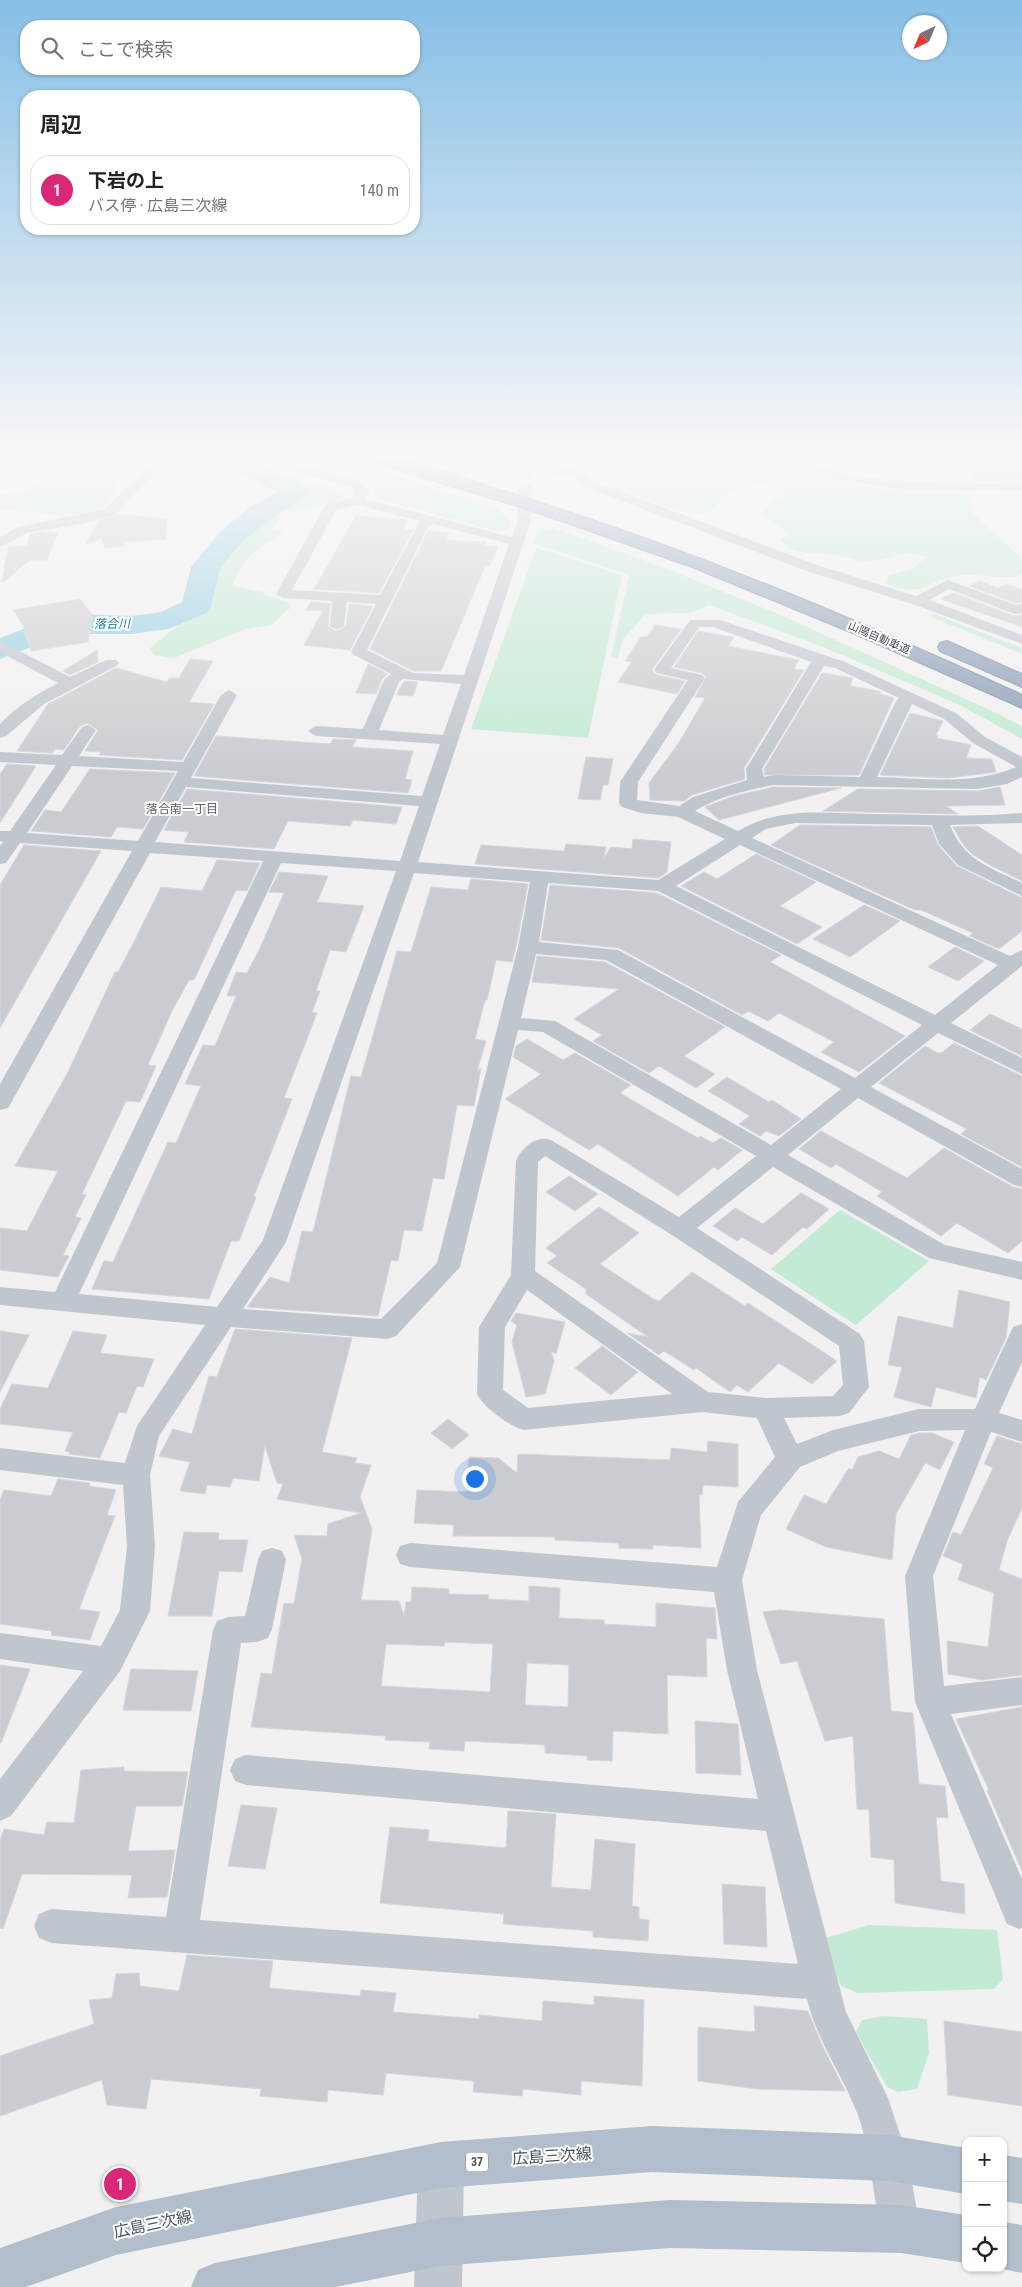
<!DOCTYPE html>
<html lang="ja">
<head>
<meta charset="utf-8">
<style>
  :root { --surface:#fff; --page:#f6f6f6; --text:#202124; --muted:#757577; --line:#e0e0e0; --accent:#db2777 }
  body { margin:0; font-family:"Roboto Condensed","Noto Sans JP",sans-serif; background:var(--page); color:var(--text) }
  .controls { position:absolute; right:15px; bottom:15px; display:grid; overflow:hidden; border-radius:10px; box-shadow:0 1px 4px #0004 }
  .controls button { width:45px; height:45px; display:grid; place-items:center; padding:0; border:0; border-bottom:1px solid var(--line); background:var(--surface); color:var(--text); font:25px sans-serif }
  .compass { position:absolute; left:902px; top:15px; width:45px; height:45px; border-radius:50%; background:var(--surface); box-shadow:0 1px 4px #0004; rotate:224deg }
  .you { position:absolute; left:474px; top:1478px; width:18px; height:18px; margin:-12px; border:4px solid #fff; border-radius:50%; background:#1a73e8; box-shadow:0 0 0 8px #1a73e833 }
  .badge { display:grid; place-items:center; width:32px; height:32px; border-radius:50%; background:var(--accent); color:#fff; font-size:16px; font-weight:700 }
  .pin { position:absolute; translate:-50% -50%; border:2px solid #fff; box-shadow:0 1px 5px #0006 }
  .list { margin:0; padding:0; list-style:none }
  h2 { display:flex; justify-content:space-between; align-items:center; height:65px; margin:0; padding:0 20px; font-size:21px }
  h2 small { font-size:16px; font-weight:400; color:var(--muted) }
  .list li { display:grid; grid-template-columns:32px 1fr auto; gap:15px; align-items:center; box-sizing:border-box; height:70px; margin:0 10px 10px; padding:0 10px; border:1px solid var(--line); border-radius:20px }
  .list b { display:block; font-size:19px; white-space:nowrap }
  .list p { margin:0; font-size:16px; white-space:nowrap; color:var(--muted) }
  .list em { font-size:16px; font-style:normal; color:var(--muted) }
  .icon { flex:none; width:28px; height:28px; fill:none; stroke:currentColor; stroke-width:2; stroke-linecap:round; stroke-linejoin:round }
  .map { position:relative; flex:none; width:1022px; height:2287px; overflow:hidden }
  .search { position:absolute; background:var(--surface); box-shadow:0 1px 4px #0004; left:20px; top:20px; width:400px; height:55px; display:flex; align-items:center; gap:12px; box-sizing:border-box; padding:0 18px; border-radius:20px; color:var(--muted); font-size:19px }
  .panel { position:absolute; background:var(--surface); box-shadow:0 1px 4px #0004; left:20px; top:90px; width:400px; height:145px; border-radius:20px }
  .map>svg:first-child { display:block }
</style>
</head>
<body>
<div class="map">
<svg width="1022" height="2287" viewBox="0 0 1022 2287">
  <rect width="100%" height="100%" fill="#f2f0f0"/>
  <g fill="#c3ead4">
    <path d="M77 455H110L113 457 107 472 118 491C114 495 110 502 105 505 83 522 27 510 0 510V494C32 495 31 487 52 469 59 463 69 459 77 455Z"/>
    <polygon points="262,455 323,455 378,470 496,508 511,521 507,530 496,531 382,500 375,496 374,486"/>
    <polygon points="464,455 502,455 507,467"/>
    <path d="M604 455H758L814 475 854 484 894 490 971 493 973 513 1022 559V575C999 581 978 572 956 576 924 581 923 599 886 583L889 575 913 569 926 557C905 548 890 561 869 561 858 562 846 556 834 555 817 552 792 556 780 540L790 534 761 513 787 490C772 481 743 485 727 494 720 498 715 509 707 512 688 519 647 499 629 492L621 485 627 473 620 464 602 457Z"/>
    <path d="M308 482 323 485 343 494C332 511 301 507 283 510L272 530 282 531 281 534C255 550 244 557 232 586L262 592 267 596 287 602 290 608 272 625 245 629 174 658 154 655 150 648 192 614 213 604 208 595 196 586C221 546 259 515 300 492L294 485Z"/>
    <polygon points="553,528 665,568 776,613 992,711 1022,726 1022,739 958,704 823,647 709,605 690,613 646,614 623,639 618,658 611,657 629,575 532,543 539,532"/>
    <polygon points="536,548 622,575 588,738 471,729"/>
    <polygon points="934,614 1022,648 1022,654 931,617 931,616"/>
    <polygon points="840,1210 929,1261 856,1325 771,1269"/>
    <polygon points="869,1925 997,1930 1003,1979 994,1989 858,1993 841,1986 822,1939"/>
    <polygon points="884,2016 927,2019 929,2053 917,2089 898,2092 887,2087 856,2032 862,2020"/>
  </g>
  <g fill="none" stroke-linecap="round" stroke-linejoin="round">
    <polygon fill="#95cfe2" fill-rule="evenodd" points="214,455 243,455 306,485 310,491 306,497 272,518 243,541 220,568 211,607 207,613 168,629 132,634 64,634 0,659 0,638 58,616 74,614 132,616 161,612 182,602 191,567 196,561 223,529 252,506 277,492 217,462"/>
  </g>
  <g fill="#cbccd1" stroke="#d4d6da" fill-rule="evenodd">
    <polygon points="966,463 1022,463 1022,481 975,481"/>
    <polygon points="118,514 167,519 165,539 124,542 125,546 105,548 102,538 86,544 99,521"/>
    <polygon points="356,516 407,520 402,530 413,530 379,593 314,589"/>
    <polygon points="428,531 449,533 446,540 486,542 484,546 498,546 490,566 485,566 441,671 413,671 370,649"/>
    <polygon points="42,532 58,532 47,560 30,560 2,583 8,547 27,546 30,534"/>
    <polygon points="980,581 998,588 1007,584 1022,590 1022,602 1016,603 969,586"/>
    <polygon points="954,593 1014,616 1022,615 1022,627 941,599"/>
    <polygon points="80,599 92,614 88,642 31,651 23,625 13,610"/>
    <polygon points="311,602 330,603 328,626 336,632 346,626 349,604 373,606 350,650 304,645 323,611 306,610"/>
    <polygon points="655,625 681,629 652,670 657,675 685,681 677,694 618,682 632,662 625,661 641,637 647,637"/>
    <polygon points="698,631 734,637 728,646 799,660 794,669 804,670 744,768 745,779 692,795 684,801 650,800 649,783 680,741 705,698 695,697 706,677 702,673 674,667"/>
    <polygon points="97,650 98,662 70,675 63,671"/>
    <polygon points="190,659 213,661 189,702 214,704 182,760 99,755 101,752 85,751 98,730 87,723 80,726 64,750 55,749 52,753 17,751 48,704 116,668 167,682 169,678 179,678"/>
    <polygon points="368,664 388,674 382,679 376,694 356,693"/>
    <polygon points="822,673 853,678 850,686 879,691 881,692 880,694 894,698 859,775 765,775 764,769"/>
    <polygon points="404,681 418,682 413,696 396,695"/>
    <polygon points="910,713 943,721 936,735 938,735 937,738 971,745 966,758 992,759 996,772 948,778 880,775"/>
    <polygon points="216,736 330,744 333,739 356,740 352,747 413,751 405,779 412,780 408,793 194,776"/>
    <polygon points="586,757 613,759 608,785 603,785 600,800 578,799"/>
    <polygon points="7,764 36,766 0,823 0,774"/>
    <polygon points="90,769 175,773 143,829 117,827 111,837 31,831 45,810 61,812"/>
    <polygon points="774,787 841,788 719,820 705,807 734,796"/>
    <polygon points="1000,787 1005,805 946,806 958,814 823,811 858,789 977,791"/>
    <polygon points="187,789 402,807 396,824 353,820 350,826 288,821 274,849 184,842 189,832 164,830"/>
    <polygon points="800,825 931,827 938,845 957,866 1022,898 1022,931 999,949 970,936 973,933 921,910 915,910 771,845"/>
    <polygon points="978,826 1022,855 1022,881 990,865 972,854 964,846 953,827"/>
    <polygon points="633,839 671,842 667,872 658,878 475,864 481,845 564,851 566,844 606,847 604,858 611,847 632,849"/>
    <polygon points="24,845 101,851 0,1028 0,885"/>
    <polygon points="756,854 816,882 780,906 822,927 797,944 681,886 704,872 717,879"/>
    <polygon points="217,860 260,863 247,891 236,890 194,980 189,980 172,1011 148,1065 156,1066 140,1102 126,1101 82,1194 86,1195 75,1217 81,1218 63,1255 69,1256 58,1277 0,1270 0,1228 27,1231 58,1171 15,1166 67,1074 115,972 118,972 132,946 161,887 202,891"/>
    <polygon points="279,872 328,876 317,902 364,906 346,952 330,950 316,991 320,991 312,1012 317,1013 284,1098 292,1099 254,1196 256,1197 239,1241 231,1241 209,1299 92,1289 104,1261 113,1262 168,1142 176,1143 201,1086 185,1084 203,1045 215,1046 236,996 227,996 236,972 247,973 260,948 284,893 269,892"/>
    <polygon points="471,879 528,884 516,947 512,962 496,960 487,1000 485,1000 475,1039 486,1041 477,1071 481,1068 474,1106 457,1105 444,1179 433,1178 422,1231 404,1230 398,1261 391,1260 378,1316 247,1307 270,1277 289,1283 302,1231 313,1232 351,1076 361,1077 397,951 411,952 431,887 468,890"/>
    <polygon points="550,885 657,893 781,955 770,962 905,1036 859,1072 821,1052 834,1042 779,1013 768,1021 748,1011 742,1015 619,948 541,940"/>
    <polygon points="864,905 900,921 850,957 813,939"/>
    <polygon points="955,947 984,961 958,981 928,967"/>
    <polygon points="537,956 605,962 725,1027 684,1056 715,1074 696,1088 659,1066 649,1073 593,1041 602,1035 574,1019 619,989 532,982"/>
    <polygon points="990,1014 1022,1029 1022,1056 970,1030"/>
    <polygon points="527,1039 563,1060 575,1053 631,1085 620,1093 661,1117 698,1138 700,1136 713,1143 721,1138 742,1150 718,1170 714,1167 678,1196 598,1144 589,1150 505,1099 541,1074 513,1057 516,1046"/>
    <polygon points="954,1043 1022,1076 1022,1167 961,1134 967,1129 879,1083 925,1046 938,1053 943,1052"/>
    <polygon points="727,1077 769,1102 772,1100 801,1119 779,1136 766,1131 760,1136 739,1124 750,1116 708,1091"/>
    <polygon points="821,1131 907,1178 944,1148 1013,1187 1022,1189 1022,1241 1008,1253 957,1223 941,1236 877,1196 882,1192 836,1164 831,1168 799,1149"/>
    <polygon points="569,1176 598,1194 575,1211 546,1192"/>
    <polygon points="801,1193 829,1209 807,1229 803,1227 772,1255 742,1237 737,1241 713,1226 735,1208 763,1224"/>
    <polygon points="599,1207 639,1233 600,1264 652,1298 659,1301 692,1272 745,1306 748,1303 837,1361 812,1384 779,1363 748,1392 737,1385 730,1392 696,1368 694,1370 664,1351 659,1355 627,1333 648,1337 586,1294 586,1289 547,1263 557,1256 546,1248"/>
    <polygon points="959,1290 1010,1302 1006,1338 986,1380 980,1377 976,1398 936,1387 931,1407 894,1397 902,1367 888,1365 898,1316 953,1328"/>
    <polygon points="516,1313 565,1322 556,1354 551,1351 554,1361 545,1394 526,1397 512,1342 517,1325 511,1321"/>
    <path d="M235 1329 352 1338 322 1452 357 1458 355 1463 371 1465 360 1497 372 1529 361 1600 399 1601 404 1616 406 1602H411L412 1587 449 1589V1594L489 1595 488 1599 529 1601V1586L560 1588 559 1618 604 1620V1624L656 1627V1603L715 1608 717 1639 706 1638 707 1677 667 1675 668 1734 613 1731 612 1761 587 1760V1756L545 1753V1745L465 1741 464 1751 429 1749 430 1742 385 1740 386 1736 251 1727 261 1673 272 1674 284 1603 294 1604 302 1559 294 1535 327 1536 328 1524 361 1513 277 1499 283 1484 277 1483 265 1446 259 1481 233 1478 230 1487 207 1485 205 1494 180 1491 190 1462 159 1456 173 1429 192 1434 209 1376 217 1377ZM445 1642 493 1644 490 1692 381 1686 386 1644 444 1646ZM527 1663 569 1665 568 1707 525 1705Z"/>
    <polygon points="0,1331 29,1335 0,1392"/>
    <polygon points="73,1331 107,1335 100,1353 154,1359 143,1387 137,1386 126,1413 119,1412 100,1458 69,1454 70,1452 65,1451 73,1432 0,1424 0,1409 12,1384 48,1388"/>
    <polygon points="602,1346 638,1372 611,1395 575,1368"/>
    <polygon points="448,1419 469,1435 452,1449 431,1433"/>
    <polygon points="919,1433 932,1433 954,1442 940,1470 925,1463 896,1514 892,1560 826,1547 786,1529 804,1495 826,1504 849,1468 852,1470 858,1457 879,1451 899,1459 911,1435"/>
    <polygon points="997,1436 1022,1444 1022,1508 1007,1541 999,1570 1022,1579 1022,1675 982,1680 948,1674 947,1641 988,1647 994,1593 958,1580 963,1564 943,1556 953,1532 961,1535 993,1468 984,1464"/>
    <polygon points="708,1441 738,1444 738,1487 703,1485 702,1495 699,1495 701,1548 653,1545 653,1549 619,1548 619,1543 555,1540 555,1537 453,1536 454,1525 414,1523 417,1490 467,1492 469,1457 498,1458 517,1473 518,1454 670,1460 671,1448 707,1452"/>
    <polygon points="58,1479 90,1483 89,1486 116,1490 107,1515 115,1516 79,1609 100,1612 90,1640 51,1635 52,1631 0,1624 0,1500 4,1490 51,1496"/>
    <polygon points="184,1532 219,1533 218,1540 248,1540 242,1572 219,1571 212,1616 168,1616"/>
    <polygon points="780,1610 884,1619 891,1711 913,1713 919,1784 945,1786 948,1818 936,1817 941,1881 964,1884 965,1914 895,1903 894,1860 871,1857 869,1810 857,1809 853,1736 825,1741 797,1661 781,1664 763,1612"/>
    <polygon points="0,1665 30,1669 1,1743 0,1743"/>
    <polygon points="131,1669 198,1671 191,1711 123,1710"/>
    <polygon points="1022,1707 1022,1871 987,1790 989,1790 956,1719"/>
    <polygon points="695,1721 738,1724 741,1775 696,1773"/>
    <polygon points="124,1767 124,1771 188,1772 182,1806 136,1806 128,1851 175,1850 167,1897 128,1898 132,1875 22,1874 3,1929 0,1928 0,1840 4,1829 44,1835 47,1822 74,1823 81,1770"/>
    <polygon points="241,1805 277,1808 265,1869 228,1866"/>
    <polygon points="508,1811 556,1814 551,1887 591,1890 595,1839 635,1844 632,1906 639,1907 639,1919 649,1920 648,1941 593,1937 593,1931 503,1924 504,1914 380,1903 390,1827 429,1830 428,1841 506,1848"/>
    <polygon points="722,1884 765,1887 767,1947 724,1944"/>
    <polygon points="187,1955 273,1961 269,1988 360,1996 361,1990 396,1993 393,2012 479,2019 479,2015 542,2021 543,2001 594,2005 594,1996 644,2000 642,2086 581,2081 581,2095 523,2089 522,2096 473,2092 474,2081 386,2073 383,2095 328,2090 327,2102 260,2096 261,2089 151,2079 146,2109 107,2105 102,2080 0,2116 0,2056 94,2024 89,2000 112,1998 116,1974 139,1973 140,1986 179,1991"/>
    <polygon points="754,2006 808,2011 822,2045 845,2091 757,2089 698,2081 698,2027 755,2032"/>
    <polygon points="944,2021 1022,2032 1022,2106 948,2095"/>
  </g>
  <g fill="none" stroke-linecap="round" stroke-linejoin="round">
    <polyline stroke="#d0d0d2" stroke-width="14" stroke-dasharray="14 7" stroke-linecap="butt" points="524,520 526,472"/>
    <defs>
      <g id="motorway">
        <path d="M357 455C408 455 464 479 513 494 688 548 856 619 1022 695V708L855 634 692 567 527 509 359 458Z"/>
        <polygon points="947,641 1022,674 1022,687 940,651 938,647 940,643"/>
      </g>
    </defs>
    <use href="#motorway" stroke="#788ba4" stroke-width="2"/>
    <g fill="#c0c6cd" fill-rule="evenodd">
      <polygon points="0,455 11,455 0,461"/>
      <polygon points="129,455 141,455 152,471 152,476 115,515 81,524 27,533 0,547 0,537 18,527 105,509 140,475 140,471"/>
      <path d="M241 455H261L358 481 369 490 365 499 512 537 519 517H529L531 520 418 862 658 880 725 839 678 817 641 813 622 807 619 803 620 782 688 680 657 673 654 670 690 620H720L845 662 956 713 985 737 1022 757V777L1007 784 977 789 774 785C747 790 719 796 695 811L738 831C777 807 824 813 869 814 919 814 971 818 1022 813V823L950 825C964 861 990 867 1022 883V896L958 865 939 844 932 825 795 823 766 829 752 838 1010 956 1022 950V966L951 1023 1022 1058V1074L938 1033 871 1087 1022 1169V1187L1014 1185 858 1098 788 1155 945 1245 1022 1262V1280L929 1258 773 1167 697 1228 860 1334 864 1341 869 1387 849 1413 840 1416 784 1418 797 1444 833 1430 919 1409H975L1013 1327 1022 1324V1362L999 1413 1022 1420V1442L991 1432 933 1576 944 1686 1022 1677V1705L951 1714 1022 1879V1928L1019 1929 1007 1924 915 1702 905 1576 965 1430 919 1431 838 1451 800 1467 761 1515 742 1580 757 1670 846 2012 888 2098 908 2158 920 2229 915 2243 901 2248 887 2243C871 2203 873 2157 858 2115 843 2076 817 2041 807 1999L51 1943 39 1938 34 1926 39 1914 51 1909 166 1917 213 1630 217 1621 228 1617 245 1616 258 1560 262 1551 272 1548 282 1551 286 1560 272 1629 268 1638 257 1642 241 1643 200 1920 798 1964 766 1831 246 1785 235 1781 230 1770 235 1759 246 1755 758 1799 727 1670 714 1592 410 1567 400 1564 396 1555 400 1546 410 1543 717 1567 738 1502 775 1457 757 1418 702 1412 523 1430C507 1424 485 1409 477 1394L479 1327 511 1275 516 1160C523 1147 536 1135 551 1140L679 1217 756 1156 543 1032 518 1030 460 1267 396 1336 387 1339 231 1327 159 1436 150 1475 155 1546 150 1611 120 1671 11 1816 0 1821V1779L83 1671 0 1659V1633L101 1646 120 1610 127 1546 123 1485 0 1470V1448L125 1463 137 1426 205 1325 0 1305V1287L55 1292 263 861 150 853 11 1103 8 1108 0 1110V1084L132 851 20 843 6 863 0 864V846L3 842 0 841V831H10L56 765 0 762V752L62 755 82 727 88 725 96 730 79 756 183 762 221 695 229 690 237 695 191 778 422 796 440 744 316 736 308 731 316 726 363 729 384 680 391 674 354 655 351 652 376 604 347 602 344 626 337 630 330 626 332 601 283 598 276 594 326 504 353 498 356 491 350 487 243 458ZM358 505 420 521 380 595 292 590 336 510ZM433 524 509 544 464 675 413 673 367 650 428 527ZM699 627H713L811 662 746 769 747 780 693 797 679 806 637 800 638 782 705 678 702 675 671 668ZM824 666 835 668 899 698 895 703 860 777 774 775 764 777 762 769ZM403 679 461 684 443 735 379 730 399 682ZM912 704 944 719 973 743 1016 767C973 786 923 778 877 777ZM72 766 178 771 138 841 27 833ZM186 787 419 806 400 861 155 842ZM740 845 998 965 935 1015 676 886ZM281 863 396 871 263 1240 217 1307 79 1294ZM414 873 530 882 518 947 437 1263 381 1319 243 1309 286 1242ZM548 883 658 891 922 1025 855 1078 618 950 539 942ZM536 954 606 960 841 1089 771 1145 555 1021 521 1018ZM545 1156 672 1235 839 1346 843 1385 833 1396 766 1398 708 1392 535 1271 538 1162ZM527 1290 672 1394 528 1408 503 1390 505 1327Z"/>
      <path d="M770 455H788L796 458 801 455H1022V461L809 463C877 487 951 483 1022 483V491L903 490 825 477Z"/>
      <path d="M527 462C553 464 573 464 593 481L817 565 916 596 948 580 1016 605 1022 604V613L1015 614 949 589 929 600 1022 635V644L912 604 807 571 585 487 572 476 523 469 521 466Z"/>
      <path d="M0 641 70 677 106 660H116L119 663 116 666 44 704 6 736 0 738V724C17 706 37 694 58 683L0 652Z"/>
    </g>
    <polygon fill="#c0c6cd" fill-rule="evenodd" points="441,2142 457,2149 464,2165 462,2287 414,2287 418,2165 425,2149"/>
    <g fill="#b2becb" fill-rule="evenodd">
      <polygon points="652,2126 889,2135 966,2148 966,2194 889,2181 652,2172 441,2188 116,2255 26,2287 0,2287 0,2248 116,2207 441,2142"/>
      <polygon points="1003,2155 1022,2158 1022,2204 1003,2201"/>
      <polygon points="670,2200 901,2205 966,2215 966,2263 901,2253 670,2248 440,2266 335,2287 191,2287 198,2270 215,2263 440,2218"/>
      <polygon points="1003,2222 1022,2225 1022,2273 999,2268 1003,2268"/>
    </g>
    <use href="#motorway" fill="#8da0b9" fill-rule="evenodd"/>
  </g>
  <linearGradient id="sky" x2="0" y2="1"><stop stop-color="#87bfe6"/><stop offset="0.59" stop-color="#f9f8f8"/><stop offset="1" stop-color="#f9f8f8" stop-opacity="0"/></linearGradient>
  <rect width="1022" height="775" fill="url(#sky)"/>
  <g text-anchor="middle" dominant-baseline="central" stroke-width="4" stroke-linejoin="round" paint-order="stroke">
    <g font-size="11" fill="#4a525b" stroke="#fff">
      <text transform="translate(879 638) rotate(23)">山陽自動車道</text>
    </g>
    <g font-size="12" font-style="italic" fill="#1c7b9b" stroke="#fff">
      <text transform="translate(112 624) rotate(-1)">落合川</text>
    </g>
    <g font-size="12" fill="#5d6064" stroke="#fff">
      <text x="182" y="809">落合南一丁目</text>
    </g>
    <rect fill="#fff" stroke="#80868c" stroke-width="1" x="466" y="2152.5" width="22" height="19" rx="4"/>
    <g font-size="12" font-weight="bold" fill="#4a525b">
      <text x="477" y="2162">37</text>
    </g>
    <g font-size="16" fill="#4a525b" stroke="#fff">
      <text transform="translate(552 2156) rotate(-4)">広島三次線</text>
      <text transform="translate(153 2224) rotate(-12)">広島三次線</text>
    </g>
  </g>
</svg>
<div class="controls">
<button>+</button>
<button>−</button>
<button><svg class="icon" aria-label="locate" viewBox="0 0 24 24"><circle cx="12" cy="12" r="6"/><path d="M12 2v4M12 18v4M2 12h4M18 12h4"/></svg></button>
</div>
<svg class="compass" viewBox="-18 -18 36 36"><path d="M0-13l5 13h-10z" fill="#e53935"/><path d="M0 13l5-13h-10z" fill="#757577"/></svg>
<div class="you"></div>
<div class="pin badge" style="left:120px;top:2184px">1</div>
<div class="search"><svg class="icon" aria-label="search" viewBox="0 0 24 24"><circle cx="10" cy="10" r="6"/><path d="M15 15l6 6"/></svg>ここで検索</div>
<section class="panel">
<h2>周辺<small></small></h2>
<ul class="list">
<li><span class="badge">1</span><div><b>下岩の上</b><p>バス停 · 広島三次線</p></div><em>140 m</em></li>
</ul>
</section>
</div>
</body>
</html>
